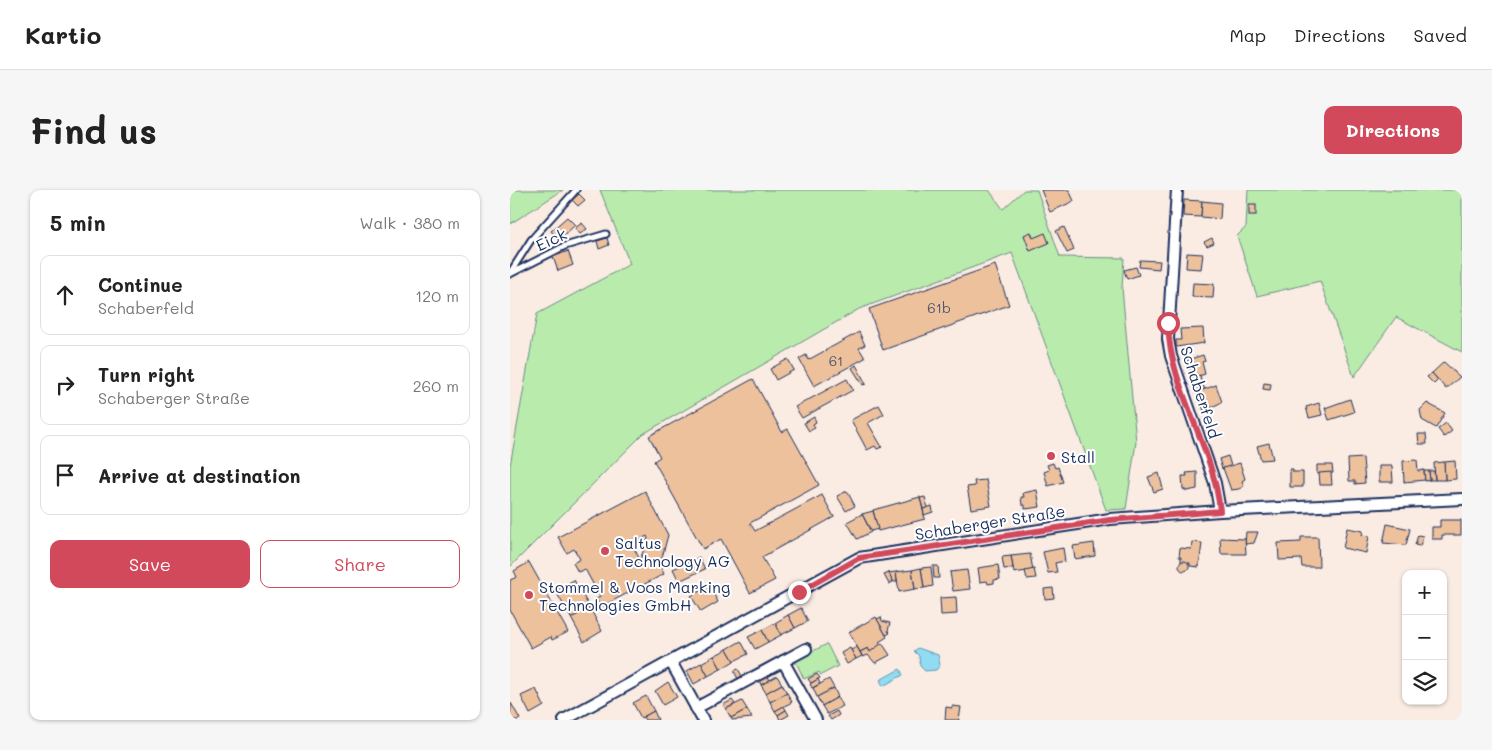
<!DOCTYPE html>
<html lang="en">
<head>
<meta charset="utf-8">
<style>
  :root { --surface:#fff; --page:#f6f6f6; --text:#222; --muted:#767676; --line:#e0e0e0; --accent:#d1495b }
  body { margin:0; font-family:Mali,sans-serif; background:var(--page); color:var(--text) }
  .controls { position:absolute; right:15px; bottom:15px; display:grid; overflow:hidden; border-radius:10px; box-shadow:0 1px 4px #0004 }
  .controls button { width:45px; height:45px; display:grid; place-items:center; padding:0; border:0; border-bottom:1px solid var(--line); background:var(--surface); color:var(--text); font:25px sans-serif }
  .stop { position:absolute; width:15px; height:15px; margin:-11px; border:4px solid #d1495b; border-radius:50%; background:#fff }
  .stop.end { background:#d1495b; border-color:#fff; box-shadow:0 1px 5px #0008 }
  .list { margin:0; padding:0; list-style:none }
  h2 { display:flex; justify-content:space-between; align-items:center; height:65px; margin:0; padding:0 20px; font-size:21px }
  h2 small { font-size:16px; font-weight:400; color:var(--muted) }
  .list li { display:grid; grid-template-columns:32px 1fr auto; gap:15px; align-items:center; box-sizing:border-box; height:80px; margin:0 10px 10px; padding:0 10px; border:1px solid var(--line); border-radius:10px }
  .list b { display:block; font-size:19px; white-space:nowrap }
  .list p { margin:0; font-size:16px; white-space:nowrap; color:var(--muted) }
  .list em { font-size:16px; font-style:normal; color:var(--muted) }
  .actions { display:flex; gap:10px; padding:15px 20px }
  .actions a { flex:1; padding:11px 0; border:1px solid var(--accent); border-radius:10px; text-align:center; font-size:18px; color:var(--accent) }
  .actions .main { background:var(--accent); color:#fff }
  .icon { flex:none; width:28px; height:28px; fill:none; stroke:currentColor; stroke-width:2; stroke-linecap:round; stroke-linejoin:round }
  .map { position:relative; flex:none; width:952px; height:530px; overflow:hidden; border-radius:10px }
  header { display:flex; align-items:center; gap:30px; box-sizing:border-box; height:70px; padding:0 25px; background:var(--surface); border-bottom:1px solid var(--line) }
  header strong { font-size:24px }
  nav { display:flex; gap:28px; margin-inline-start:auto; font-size:18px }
  .intro { display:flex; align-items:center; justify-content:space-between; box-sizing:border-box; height:120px; padding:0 30px }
  h1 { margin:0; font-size:35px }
  .button { padding:12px 22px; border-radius:10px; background:var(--accent); color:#fff; font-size:18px; font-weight:700 }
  main { display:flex; gap:30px; padding:0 30px }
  aside { flex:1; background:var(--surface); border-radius:10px; box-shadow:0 1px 4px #0004 }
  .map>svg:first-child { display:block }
</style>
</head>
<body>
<header>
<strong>Kartio</strong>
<nav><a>Map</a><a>Directions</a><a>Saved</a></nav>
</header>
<div class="intro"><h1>Find us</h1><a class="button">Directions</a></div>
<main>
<aside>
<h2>5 min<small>Walk · 380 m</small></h2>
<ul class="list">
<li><svg class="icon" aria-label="ahead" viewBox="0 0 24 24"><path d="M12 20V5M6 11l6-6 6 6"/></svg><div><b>Continue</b><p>Schaberfeld</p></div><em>120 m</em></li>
<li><svg class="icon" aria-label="right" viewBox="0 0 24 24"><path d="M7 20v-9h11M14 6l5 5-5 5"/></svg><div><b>Turn right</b><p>Schaberger Straße</p></div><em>260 m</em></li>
<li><svg class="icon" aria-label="arrive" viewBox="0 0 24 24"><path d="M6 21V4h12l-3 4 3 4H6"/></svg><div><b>Arrive at destination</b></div></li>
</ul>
<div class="actions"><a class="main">Save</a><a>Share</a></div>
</aside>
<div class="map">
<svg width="952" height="530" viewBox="0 0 952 530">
  <rect width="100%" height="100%" fill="#faece2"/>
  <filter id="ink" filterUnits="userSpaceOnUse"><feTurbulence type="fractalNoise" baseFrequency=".02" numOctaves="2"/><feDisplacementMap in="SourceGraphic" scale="10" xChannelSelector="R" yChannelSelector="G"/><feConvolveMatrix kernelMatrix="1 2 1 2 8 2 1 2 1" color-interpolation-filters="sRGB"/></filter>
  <g filter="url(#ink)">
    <g fill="#b9ebac" stroke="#6a8d85">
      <polygon points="0,0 53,0 0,34"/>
      <polygon points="90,0 479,0 493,19 514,0 527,0 550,67 614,68 612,98 626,252 616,319 596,320 502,63 349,119 133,244 0,377 0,276 27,124 120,74"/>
      <polygon points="738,0 952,0 952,162 886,127 844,187 810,91 747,106 727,46 736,37"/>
      <polygon points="317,454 328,476 311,485 309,482 294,489 285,470"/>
    </g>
    <g fill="#91dcf2" stroke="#6297b7">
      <polygon points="408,458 428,465 430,475 426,480 415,481 410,476 409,466 404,461"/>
      <polygon points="390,479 393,485 373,496 370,490"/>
    </g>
    <g fill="#eec19d" stroke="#1b2f5e" fill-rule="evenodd">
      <polygon points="531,0 559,0 564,11 540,22"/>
      <polygon points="69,4 75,10 68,16 62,10"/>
      <polygon points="674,10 692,11 691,27 673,26"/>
      <polygon points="692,11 711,13 710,29 691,27"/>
      <rect x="739" y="15" width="7" height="10"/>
      <polygon points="57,27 65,35 49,50 41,41"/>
      <polygon points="72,33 77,39 70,44 65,38"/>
      <polygon points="554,37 564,60 557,63 546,41"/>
      <polygon points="521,42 523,48 535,43 539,53 520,61 514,45"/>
      <polygon points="97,48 99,55 89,59 87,51"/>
      <polygon points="702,48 704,53 697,56 694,52"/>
      <polygon points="58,61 63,75 48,81 43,67"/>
      <polygon points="677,63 693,64 691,79 676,78"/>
      <polygon points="630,70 650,71 649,79 629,77"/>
      <polygon points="485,75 499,115 373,160 359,119"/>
      <polygon points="626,77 629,85 617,89 614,80"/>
      <polygon points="683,93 704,94 703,108 682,107"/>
      <polygon points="693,138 694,153 666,157 666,150 671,150 670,139"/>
      <polygon points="349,142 355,155 349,158 355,168 304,196 289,169 296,165 298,170"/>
      <polygon points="693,165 695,171 692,172 695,184 682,188 677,170"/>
      <polygon points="278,169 284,180 266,190 260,179"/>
      <polygon points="934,172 950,187 936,199 922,183"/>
      <polygon points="346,175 356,194 353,195 342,178"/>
      <polygon points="922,183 928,190 924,194 917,187"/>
      <polygon points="690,185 692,194 683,197 681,188"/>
      <polygon points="243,189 272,242 278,239 309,295 240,333 245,341 312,305 324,327 252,367 265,390 240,403 211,349 193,359 144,271 150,267 139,246"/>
      <polygon points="337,189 343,200 292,228 285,217"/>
      <polygon points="754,193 761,194 760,200 753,199"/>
      <polygon points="692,194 695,199 685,203 683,197"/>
      <polygon points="706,195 712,212 694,221 687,202"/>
      <polygon points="840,209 844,222 819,230 815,218"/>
      <polygon points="809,213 812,225 799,228 796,217"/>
      <polygon points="917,213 935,223 926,238 912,230 910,220"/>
      <polygon points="369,215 374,224 358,233 372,257 367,259 365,256 357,260 341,230"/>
      <polygon points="304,227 306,232 303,234 305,238 299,241 294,233"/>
      <polygon points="936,233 942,241 934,247 928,239"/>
      <polygon points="908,244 916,244 917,254 909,254"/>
      <polygon points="759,253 763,269 751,270 747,256"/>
      <polygon points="718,266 721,276 712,279 709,269"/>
      <polygon points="853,268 855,293 845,294 845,291 839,291 838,269"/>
      <polygon points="907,270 908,281 914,280 915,290 894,292 893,271"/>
      <polygon points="945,271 946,289 935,290 934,272"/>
      <polygon points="934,272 935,290 925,290 924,273"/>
      <polygon points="543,273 545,278 548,277 553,292 538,296 534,282 539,280 537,275"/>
      <polygon points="730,273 735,289 732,291 734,296 729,299 721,300 713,278"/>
      <polygon points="807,275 822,275 823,283 807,284"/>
      <polygon points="869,276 882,276 883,292 869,292"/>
      <polygon points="780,279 783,279 783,282 793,282 793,297 780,297"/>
      <polygon points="914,281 919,281 920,290 915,291"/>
      <polygon points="919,281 924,281 925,290 920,290"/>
      <polygon points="687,282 687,299 677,301 673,299 672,286 677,286 676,283"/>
      <polygon points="821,282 822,295 810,295 809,283"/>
      <polygon points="649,283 653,299 644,302 638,287"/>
      <polygon points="476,290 481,316 461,319 457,297 465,296 464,291"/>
      <polygon points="527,300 530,317 515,319 515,315 512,315 511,307 514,307 513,303"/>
      <path d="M135 301 158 345 150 375 154 384 91 417 86 409 90 407 75 379 68 382 63 373 70 369 64 359 57 363 48 347ZM137 346 138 348 130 370 122 354Z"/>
      <polygon points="337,301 345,316 336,321 327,306"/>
      <polygon points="410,307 415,329 368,341 363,320"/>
      <polygon points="415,307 418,318 413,319 410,308"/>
      <polygon points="422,316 423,322 414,325 413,319"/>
      <polygon points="363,321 368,339 361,341 352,324"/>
      <polygon points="352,324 361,342 347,349 337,332"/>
      <polygon points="930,330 951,330 951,345 932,345 932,349 922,349 922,337 930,337"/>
      <polygon points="877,334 900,339 896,355 873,353"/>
      <polygon points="837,338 853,341 852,345 859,346 856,363 833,358"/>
      <polygon points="736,342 748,342 744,353 735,354"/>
      <polygon points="908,345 913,346 910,356 905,355"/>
      <polygon points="791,347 808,347 809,377 792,377 791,369 769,370 768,353 791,352"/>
      <polygon points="710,348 735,349 736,364 711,364"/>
      <polygon points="682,352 692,353 689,377 680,376 680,373 671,372 671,367 669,367 670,358 681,359"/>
      <polygon points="584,353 585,366 565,369 563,356"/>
      <polygon points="553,358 555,371 545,373 547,382 538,383 533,362"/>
      <polygon points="520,364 523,380 504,383 501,366"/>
      <polygon points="501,366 503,378 494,379 492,367"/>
      <polygon points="189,367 195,379 169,391 163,379"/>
      <circle cx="674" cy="376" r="5"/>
      <polygon points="19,372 58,442 42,450 41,447 21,458 0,420 0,390 7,387 4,381"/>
      <polygon points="488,375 490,389 484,390 484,393 478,394 477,391 470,392 468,378"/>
      <polygon points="423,376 428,376 429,388 424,388"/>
      <polygon points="421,377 423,396 414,398 411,378"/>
      <polygon points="411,378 414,398 405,399 402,380"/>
      <polygon points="524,379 526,388 517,389 515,381"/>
      <polygon points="402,380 405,399 389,402 386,382"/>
      <polygon points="457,380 460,399 443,401 440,382"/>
      <polygon points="386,382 387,392 384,392 378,383"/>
      <polygon points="379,383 383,392 379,394 374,385"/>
      <polygon points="64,390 80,418 61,428 45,400"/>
      <polygon points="199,396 208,412 191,422 181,406"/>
      <polygon points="543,398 544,408 535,409 534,399"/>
      <polygon points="446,407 447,424 431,425 430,408"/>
      <polygon points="80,418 92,441 74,452 61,428"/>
      <polygon points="291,418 298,431 285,438 278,425"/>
      <polygon points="278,425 285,438 271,445 265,433"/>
      <polygon points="366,427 377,447 369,452 371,455 360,462 358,458 350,462 339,442"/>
      <polygon points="371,427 372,431 380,433 378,441 380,443 376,445 367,429"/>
      <polygon points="265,433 271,445 258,452 252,440"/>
      <polygon points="252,440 258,452 245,459 238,447"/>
      <polygon points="231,451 238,464 224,471 217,459"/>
      <polygon points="372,453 380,465 365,473 358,465 353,467 350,462 358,458 360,462"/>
      <polygon points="347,457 352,466 346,469 341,460"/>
      <polygon points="340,458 346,469 337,474 331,463"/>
      <polygon points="217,459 224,471 211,479 204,466"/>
      <polygon points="204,466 211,479 198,486 191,473"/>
      <polygon points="191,473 198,486 184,494 177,481"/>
      <polygon points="228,479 232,486 228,489 224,481"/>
      <polygon points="307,484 310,488 301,493 298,489"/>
      <polygon points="257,485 260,490 251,495 249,490"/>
      <polygon points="267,486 272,494 256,503 251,495"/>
      <polygon points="308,489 310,494 302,498 300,494"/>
      <polygon points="319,489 324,498 307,507 303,498"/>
      <polygon points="158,492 167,507 153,515 145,501"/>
      <polygon points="272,494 277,503 260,512 256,503"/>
      <polygon points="324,498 328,507 312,516 307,507"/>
      <polygon points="26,499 34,516 20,524 11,506"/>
      <polygon points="277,503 282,512 265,521 260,512"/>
      <polygon points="136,506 144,521 131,528 123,513"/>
      <polygon points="328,507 333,516 317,524 312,516"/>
      <polygon points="222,510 225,514 216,519 213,515"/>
      <polygon points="232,511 237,519 221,528 216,519"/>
      <polygon points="1,513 10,529 8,530 0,530"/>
      <polygon points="274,516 276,520 268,525 265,521"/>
      <polygon points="442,516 451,517 449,530 435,530 436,517 442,518"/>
      <polygon points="237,519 242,528 222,530 221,528"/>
      <polygon points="276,520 279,525 270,530 268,525"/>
      <polygon points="144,521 148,530 135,530 133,527"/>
      <polygon points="327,521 329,525 321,530 318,526"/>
    </g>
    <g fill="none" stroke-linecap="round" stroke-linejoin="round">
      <defs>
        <g id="lane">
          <polyline points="0,83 21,50 66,0"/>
          <polyline points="0,84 55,56 96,44"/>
        </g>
        <g id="street">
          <polyline points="667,0 658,149 661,166 705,293 710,321"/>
          <polyline points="273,471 306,530"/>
          <polyline points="161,472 193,530"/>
          <polyline points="186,518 296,459"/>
          <polyline points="54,530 349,368 600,329 710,321 952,309"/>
        </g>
      </defs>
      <use href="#lane" stroke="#1b2f5e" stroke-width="9"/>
      <use href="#street" stroke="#1b2f5e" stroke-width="14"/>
      <use href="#lane" stroke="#fff" stroke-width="5"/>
      <use href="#street" stroke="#fff" stroke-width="10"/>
    </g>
  </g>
  <g fill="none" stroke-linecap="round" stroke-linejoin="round" filter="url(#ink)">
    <path stroke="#d1495b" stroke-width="6" d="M289 402 349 368 600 330 710 321C704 256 659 199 658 133"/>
  </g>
  <g fill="#d1495b" stroke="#fff" stroke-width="2">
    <circle cx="541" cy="266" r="5"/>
    <circle cx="95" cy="361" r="5"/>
    <circle cx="19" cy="405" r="5"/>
  </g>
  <g text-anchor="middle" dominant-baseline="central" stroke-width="4" stroke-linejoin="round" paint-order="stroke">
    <g font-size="14" fill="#50546e">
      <text x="429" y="117">61b</text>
      <text x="326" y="170">61</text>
    </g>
    <g font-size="16" fill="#1b2f5e" stroke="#fff">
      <text transform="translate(41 49) rotate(-25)">Eick</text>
      <text transform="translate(691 202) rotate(72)">Schaberfeld</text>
      <text transform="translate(480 332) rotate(-9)">Schaberger Straße</text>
    </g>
    <g font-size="16" fill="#1b2f5e" stroke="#fff" text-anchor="start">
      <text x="551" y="266">Stall</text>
      <text x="105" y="352">Saltus<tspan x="105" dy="18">Technology AG</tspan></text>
      <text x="29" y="396">Stommel &amp; Voos Marking<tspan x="29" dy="18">Technologies GmbH</tspan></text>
    </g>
  </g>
</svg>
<div class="controls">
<button>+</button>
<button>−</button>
<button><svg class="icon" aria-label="layers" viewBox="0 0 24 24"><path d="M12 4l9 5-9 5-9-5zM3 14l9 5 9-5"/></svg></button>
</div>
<div class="stop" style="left:658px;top:133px"></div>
<div class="stop end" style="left:289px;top:402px"></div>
</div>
</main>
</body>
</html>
